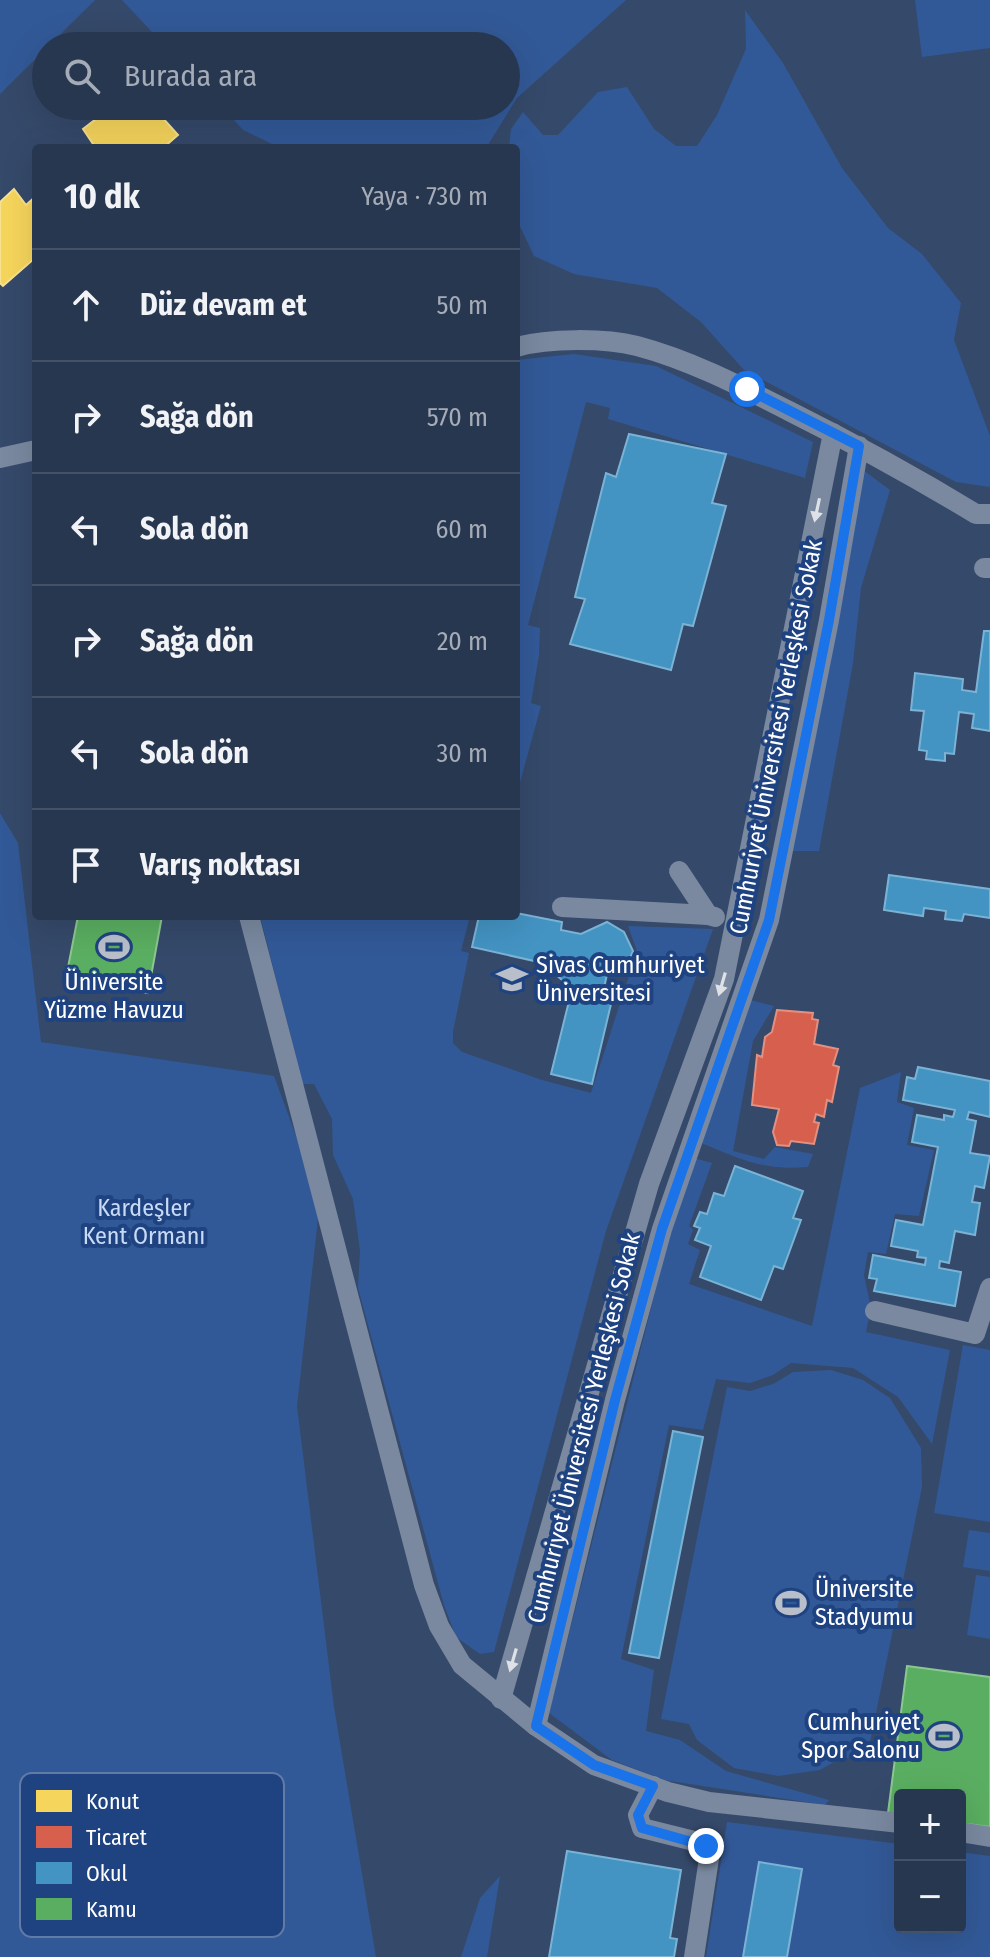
<!DOCTYPE html>
<html lang="tr">
<head>
<meta charset="utf-8">
<style>
  :root { --surface:#283750; --page:#34425a; --text:#f1f3f6; --muted:#a5acb7; --line:#445167 }
  body { margin:0; font-family:"Fira Sans Condensed",sans-serif; background:var(--page); color:var(--text) }
  .controls { position:absolute; right:24px; bottom:24px; display:grid; overflow:hidden; border-radius:8px; box-shadow:0 8px 32px #0002 }
  .controls button { width:72px; height:72px; display:grid; place-items:center; padding:0; border:0; border-bottom:2px solid var(--line); background:var(--surface); color:var(--text); font:40px sans-serif }
  .stop { position:absolute; width:24px; height:24px; margin:-18px; border:6px solid #1a73e8; border-radius:50%; background:#fff }
  .stop.end { background:#1a73e8; border-color:#fff; box-shadow:0 2px 8px #0008 }
  .list { margin:0; padding:0; list-style:none }
  h2 { display:flex; justify-content:space-between; align-items:center; height:104px; margin:0; padding:0 32px; font-size:34px }
  h2 small { font-size:26px; font-weight:400; color:var(--muted) }
  .list li { display:grid; grid-template-columns:52px 1fr auto; gap:24px; align-items:center; box-sizing:border-box; height:112px; padding:0 32px; border-top:2px solid var(--line) }
  .list b { display:block; font-size:30px; white-space:nowrap }
  .list em { font-size:26px; font-style:normal; color:var(--muted) }
  .icon { flex:none; width:44px; height:44px; fill:none; stroke:currentColor; stroke-width:2; stroke-linecap:round; stroke-linejoin:round }
  .map { position:relative; flex:none; width:990px; height:1957px; overflow:hidden }
  .search { position:absolute; background:var(--surface); box-shadow:0 8px 32px #0002; left:32px; top:32px; width:488px; height:88px; display:flex; align-items:center; gap:20px; box-sizing:border-box; padding:0 28px; border-radius:44px; color:var(--muted); font-size:30px }
  .panel { position:absolute; background:var(--surface); box-shadow:0 8px 32px #0002; left:32px; top:144px; width:488px; height:776px; border-radius:8px }
  .map>svg:first-child { display:block }
</style>
</head>
<body>
<div class="map">
<svg width="990" height="1957" viewBox="0 0 990 1957">
  <rect width="100%" height="100%" fill="#35496a"/>
  <g fill="#325997">
    <polygon points="0,0 95,0 0,94"/>
    <polygon points="122,0 626,0 517,98 486,148 280,148 243,130 221,106 506,106 506,46 165,46"/>
    <polygon points="915,0 990,0 990,48 922,57"/>
    <polygon points="745,10 783,63 842,168 888,228 922,254 961,303 954,340 990,436 990,487 956,482 744,370 701,322 657,288 574,274 534,256 516,218 516,148 509,148 511,129 523,112 543,135 558,135 598,92 627,87 654,129 676,146 697,146 717,115 746,49"/>
    <polygon points="574,354 656,366 813,442 805,478 608,419 610,408 586,402 528,625 540,628 539,655 531,703 541,706 516,797 516,360"/>
    <polygon points="863,470 890,490 861,588 853,663 819,851 791,851"/>
    <polygon points="0,813 18,843 41,1042 274,1076 320,1201 297,1406 334,1707 376,1957 0,1957"/>
    <polygon points="260,916 470,916 461,951 469,953 453,1032 453,1043 462,1052 542,1080 591,1093 637,951 628,926 713,929 606,1231 494,1652 480,1654 456,1637 444,1605 358,1288 360,1251 353,1199 333,1155 332,1119 314,1084 303,1084"/>
    <path d="M750 1000 774 1006 753 1041 733 1151 764 1159 775 1147 813 1154 808 1167C764 1171 740 1159 701 1143Z"/>
    <polygon points="901,1072 897,1102 914,1108 907,1145 934,1150 919,1216 895,1214 886,1254 868,1252 864,1275 871,1308 866,1332 950,1350 932,1444 898,1397 853,1368 791,1363 773,1375 750,1383 716,1379 703,1430 669,1425 621,1659 654,1670 646,1731 680,1740 726,1771 829,1800 825,1805 664,1780 612,1760 549,1713 669,1237 694,1158 712,1163 689,1226 693,1230 688,1244 700,1250 689,1284 812,1326 860,1088"/>
    <polygon points="963,1345 990,1350 990,1522 934,1513"/>
    <polygon points="831,1370 863,1380 890,1398 921,1448 922,1487 867,1757 841,1758 820,1770 778,1776 734,1768 697,1740 689,1724 661,1719 727,1387 750,1391 773,1384 793,1372"/>
    <polygon points="969,1530 990,1533 990,1571 963,1567"/>
    <polygon points="976,1575 990,1577 990,1639 967,1635"/>
    <polygon points="727,1822 900,1844 900,1927 960,1927 960,1852 990,1856 990,1957 706,1957"/>
    <polygon points="500,1876 487,1957 461,1957 480,1898"/>
  </g>
  <g fill="#f6d55c" stroke="#f9e28d" stroke-width="2">
    <polygon points="113,106 152,106 178,135 163,148 93,148 95,147 83,129"/>
    <polygon points="14,189 26,205 36,196 36,257 3,286 0,283 0,202"/>
  </g>
  <polygon fill="#d6604d" stroke="#e29082" stroke-width="2" points="777,1010 813,1013 812,1019 818,1020 814,1044 838,1049 833,1065 839,1067 832,1102 827,1100 824,1117 816,1114 814,1122 819,1123 814,1144 791,1141 789,1146 777,1145 773,1132 779,1109 752,1105 757,1055 762,1057 765,1037 772,1032"/>
  <g fill="#4393c3" stroke="#7bb3d5" stroke-width="2">
    <polygon points="629,434 726,454 712,503 726,506 693,626 683,624 671,670 570,644 585,599 575,597 606,473 616,477"/>
    <polygon points="984,631 990,631 990,731 972,728 974,714 959,712 954,754 945,753 945,761 926,759 927,751 919,750 924,711 911,710 915,673 963,679 962,690 976,692"/>
    <polygon points="889,875 990,889 990,918 964,914 962,921 945,919 946,911 924,908 923,916 884,910"/>
    <polygon points="516,913 562,922 561,930 581,934 607,922 624,932 633,951 625,969 607,974 601,1002 611,1004 592,1084 551,1074 572,989 543,963 472,947 479,916 516,916"/>
    <polygon points="918,1067 990,1081 990,1117 969,1112 967,1119 976,1121 970,1153 990,1156 984,1188 975,1186 972,1202 980,1203 975,1235 955,1231 949,1263 940,1261 939,1268 961,1272 955,1306 874,1291 877,1279 869,1278 873,1255 925,1265 926,1258 917,1257 918,1251 891,1246 896,1220 923,1225 938,1147 912,1142 917,1115 944,1120 944,1115 953,1117 955,1110 903,1100 907,1077 915,1079"/>
    <polygon points="735,1166 803,1191 793,1218 801,1220 783,1269 774,1266 761,1300 700,1277 711,1246 695,1240 700,1228 694,1226 700,1212 707,1214 714,1193 724,1196"/>
    <polygon points="673,1431 703,1437 659,1658 629,1653"/>
    <polygon points="567,1851 681,1870 670,1938 677,1939 674,1957 549,1957"/>
    <polygon points="759,1862 802,1869 787,1957 743,1957"/>
  </g>
  <g fill="#5aae61" stroke="#8cc690" stroke-width="2">
    <polygon points="78,916 162,916 148,993 66,978"/>
    <polygon points="907,1666 990,1677 990,1827 960,1823 960,1795 900,1795 900,1815 888,1813"/>
  </g>
  <g fill="none" stroke-linecap="round" stroke-linejoin="round">
    <g stroke="#7a89a0" stroke-width="20">
      <path d="M516 347C549 338 605 338 637 346 690 360 740 386 789 411 853 443 915 477 976 514H990"/>
      <polyline points="0,458 36,450"/>
      <polyline points="984,568 990,568"/>
      <polyline points="679,871 708,915 715,917"/>
      <polyline points="562,907 708,915"/>
      <polyline points="249,916 424,1585 439,1626 462,1665 536,1726 594,1765 668,1792 709,1802 900,1823"/>
      <polyline points="875,1311 975,1334 990,1288"/>
      <polyline points="501,1699 649,1184 724,979 833,433"/>
      <polyline points="536,1726 615,1400 662,1229 769,920 829,620 859,446"/>
      <polyline points="653,1786 638,1815 642,1828 702,1843 710,1852 694,1957"/>
      <polyline points="960,1832 990,1837"/>
    </g>
  </g>
  <defs><path id="oneway-solid" d="M-6-.8H1V-3.2L6.5 0L1 3.2V.8H-6Z" transform="scale(2)"/></defs>
  <g fill="#dee2e7">
    <use href="#oneway-solid" transform="translate(817 510) rotate(102)"/>
    <use href="#oneway-solid" transform="translate(722 984) rotate(106)"/>
    <use href="#oneway-solid" transform="translate(513 1660) rotate(106)"/>
  </g>
  <g fill="none" stroke-linecap="round" stroke-linejoin="round">
    <polyline stroke="#1a73e8" stroke-width="10" points="706,1846 642,1828 638,1815 653,1786 594,1765 536,1726 615,1400 662,1229 769,920 829,620 859,446 747,389"/>
  </g>
  <defs>
    <symbol id="stadium-bare" viewBox="-9 -9 18 18"><path d="M0-5a6.5 5 0 1 0 0 10a6.5 5 0 1 0 0-10ZM-3.5-1.8h7v3.6h-7Z" fill="#b8bfcb" stroke="#1f4380" stroke-width="2.5" paint-order="stroke"/></symbol>
    <symbol id="university-bare" viewBox="-9 -9 18 18"><path d="M0-5L7-2L0 1L-7-2ZM-4 1L0 2.5L4 1V4Q0 6-4 4Z" fill="#b8bfcb" stroke="#1f4380" stroke-width="2.5" paint-order="stroke"/></symbol>
  </defs>
  <g fill-rule="evenodd">
    <use href="#stadium-bare" x="92" y="925" width="44" height="44"/>
    <use href="#university-bare" x="490" y="957" width="44" height="44"/>
    <use href="#stadium-bare" x="769" y="1581" width="44" height="44"/>
    <use href="#stadium-bare" x="922" y="1714" width="44" height="44"/>
  </g>
  <g text-anchor="middle" dominant-baseline="central" stroke-width="8" stroke-linejoin="round" paint-order="stroke">
    <g font-size="24" fill="#fff" stroke="#1f4380">
      <text transform="translate(776 737) rotate(-79)">Cumhuriyet Üniversitesi Yerleşkesi Sokak</text>
      <text transform="translate(584 1428) rotate(-76)">Cumhuriyet Üniversitesi Yerleşkesi Sokak</text>
    </g>
    <g font-size="24" fill="#fff" stroke="#1f4380" text-anchor="start">
      <text x="536" y="965">Sivas Cumhuriyet<tspan x="536" dy="28">Üniversitesi</tspan></text>
      <text x="114" y="982" text-anchor="middle">Üniversite<tspan x="114" dy="28">Yüzme Havuzu</tspan></text>
      <text x="815" y="1589">Üniversite<tspan x="815" dy="28">Stadyumu</tspan></text>
      <text x="920" y="1722" text-anchor="end">Cumhuriyet<tspan x="920" dy="28">Spor Salonu</tspan></text>
    </g>
    <g font-size="24" fill="#c7daf6" stroke="#1f4380">
      <text x="144" y="1208">Kardeşler<tspan x="144" dy="28">Kent Ormanı</tspan></text>
    </g>
  </g>
  <rect x="20" y="1773" width="264" height="164" rx="12" fill="#1f4380" stroke="#627ba6" stroke-width="2"/>
  <rect x="36" y="1790" width="36" height="22" fill="#f6d55c"/>
  <rect x="36" y="1826" width="36" height="22" fill="#d6604d"/>
  <rect x="36" y="1862" width="36" height="22" fill="#4393c3"/>
  <rect x="36" y="1898" width="36" height="22" fill="#5aae61"/>
  <g font-size="22" fill="#fff">
    <text x="86" y="1809">Konut</text>
    <text x="86" y="1845">Ticaret</text>
    <text x="86" y="1881">Okul</text>
    <text x="86" y="1917">Kamu</text>
  </g>
</svg>
<div class="controls">
<button>+</button>
<button>−</button>
</div>
<div class="stop" style="left:747px;top:389px"></div>
<div class="stop end" style="left:706px;top:1846px"></div>
<div class="search"><svg class="icon" aria-label="search" viewBox="0 0 24 24"><circle cx="10" cy="10" r="6"/><path d="M15 15l6 6"/></svg>Burada ara</div>
<section class="panel">
<h2>10 dk<small>Yaya · 730 m</small></h2>
<ul class="list">
<li><svg class="icon" aria-label="ahead" viewBox="0 0 24 24"><path d="M12 20V5M6 11l6-6 6 6"/></svg><div><b>Düz devam et</b></div><em>50 m</em></li>
<li><svg class="icon" aria-label="right" viewBox="0 0 24 24"><path d="M7 20v-9h11M14 6l5 5-5 5"/></svg><div><b>Sağa dön</b></div><em>570 m</em></li>
<li><svg class="icon" aria-label="left" viewBox="0 0 24 24"><path d="M17 20v-9H6M10 6l-5 5 5 5"/></svg><div><b>Sola dön</b></div><em>60 m</em></li>
<li><svg class="icon" aria-label="right" viewBox="0 0 24 24"><path d="M7 20v-9h11M14 6l5 5-5 5"/></svg><div><b>Sağa dön</b></div><em>20 m</em></li>
<li><svg class="icon" aria-label="left" viewBox="0 0 24 24"><path d="M17 20v-9H6M10 6l-5 5 5 5"/></svg><div><b>Sola dön</b></div><em>30 m</em></li>
<li><svg class="icon" aria-label="arrive" viewBox="0 0 24 24"><path d="M6 21V4h12l-3 4 3 4H6"/></svg><div><b>Varış noktası</b></div></li>
</ul>
</section>
</div>
</body>
</html>
